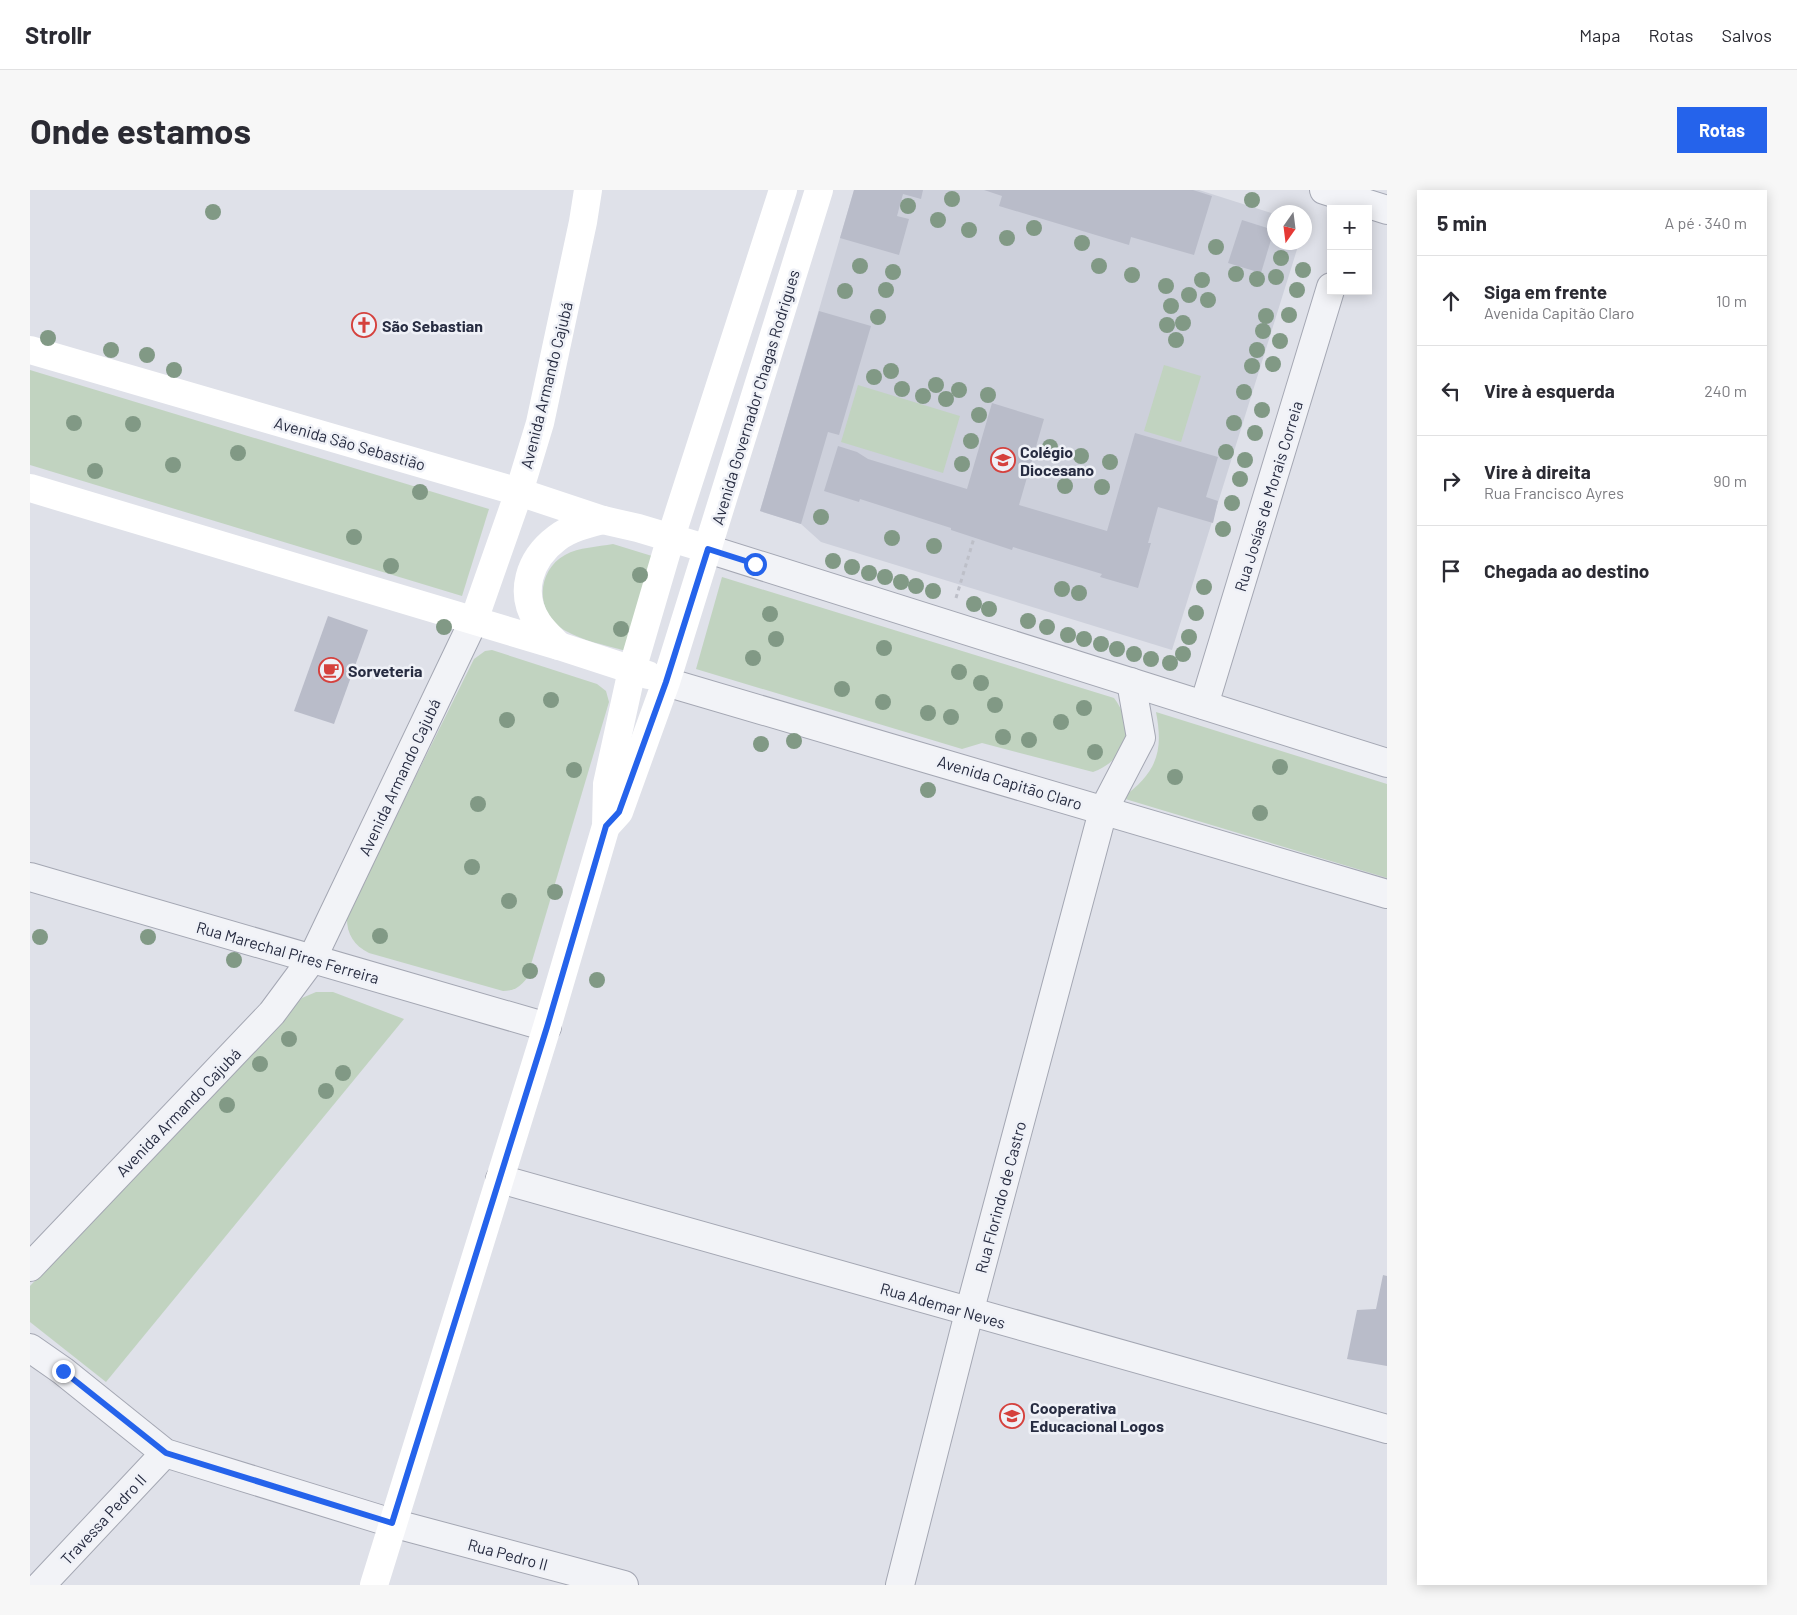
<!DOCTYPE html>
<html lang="pt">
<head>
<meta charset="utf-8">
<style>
  :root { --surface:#fff; --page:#f7f7f7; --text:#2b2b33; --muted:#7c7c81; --line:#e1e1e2; --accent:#2563eb }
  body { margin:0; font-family:Barlow,sans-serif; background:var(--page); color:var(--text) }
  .controls { position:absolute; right:15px; top:15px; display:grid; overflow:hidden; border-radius:0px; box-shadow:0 2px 12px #0003 }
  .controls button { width:45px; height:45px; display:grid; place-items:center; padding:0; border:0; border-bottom:1px solid var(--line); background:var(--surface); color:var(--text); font:25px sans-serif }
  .compass { position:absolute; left:1237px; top:15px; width:45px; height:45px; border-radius:50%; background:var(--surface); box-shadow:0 2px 12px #0003; rotate:194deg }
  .stop { position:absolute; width:15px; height:15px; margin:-11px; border:4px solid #2563eb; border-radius:50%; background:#fff }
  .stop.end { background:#2563eb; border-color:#fff; box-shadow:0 1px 5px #0008 }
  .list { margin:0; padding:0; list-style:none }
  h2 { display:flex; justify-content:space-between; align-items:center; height:65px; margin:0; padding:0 20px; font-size:21px }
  h2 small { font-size:16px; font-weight:400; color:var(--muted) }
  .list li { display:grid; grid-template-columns:32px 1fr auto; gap:15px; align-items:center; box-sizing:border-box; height:90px; padding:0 20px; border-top:1px solid var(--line) }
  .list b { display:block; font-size:19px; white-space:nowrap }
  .list p { margin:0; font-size:16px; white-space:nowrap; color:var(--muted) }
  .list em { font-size:16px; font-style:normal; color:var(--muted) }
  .icon { flex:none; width:28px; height:28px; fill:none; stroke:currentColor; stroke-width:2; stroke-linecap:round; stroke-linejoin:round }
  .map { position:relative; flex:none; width:1357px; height:1395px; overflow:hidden; border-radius:0px }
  header { display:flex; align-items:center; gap:30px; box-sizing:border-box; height:70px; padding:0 25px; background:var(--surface); border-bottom:1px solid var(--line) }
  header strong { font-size:24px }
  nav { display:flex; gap:28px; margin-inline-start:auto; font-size:18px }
  .intro { display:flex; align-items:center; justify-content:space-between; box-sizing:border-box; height:120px; padding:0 30px }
  h1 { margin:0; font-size:35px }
  .button { padding:12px 22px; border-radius:0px; background:var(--accent); color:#fff; font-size:18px; font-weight:700 }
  main { display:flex; gap:30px; padding:0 30px }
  aside { flex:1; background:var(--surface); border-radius:0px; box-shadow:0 2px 12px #0003 }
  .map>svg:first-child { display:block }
</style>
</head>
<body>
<header>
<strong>Strollr</strong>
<nav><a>Mapa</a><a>Rotas</a><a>Salvos</a></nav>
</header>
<div class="intro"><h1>Onde estamos</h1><a class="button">Rotas</a></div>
<main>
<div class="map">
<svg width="1357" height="1395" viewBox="0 0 1357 1395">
  <rect width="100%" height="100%" fill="#dfe1e9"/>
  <polygon fill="#cdd0db" points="824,0 1169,0 1244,24 1244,52 1269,53 1142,460 791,352 771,334 730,321"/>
  <g fill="#c1d3c0">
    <polygon points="1134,175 1171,186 1151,252 1114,241"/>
    <polygon points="0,180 459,319 432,406 0,275"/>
    <polygon points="828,195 930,226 913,283 811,252"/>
    <path d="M583 354 622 366 596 461C575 455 553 451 534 440 505 423 506 381 535 365 549 357 568 357 583 354Z"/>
    <path d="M692 387 1084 508C1106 537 1098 569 1063 582L952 553 932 559 666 479Z"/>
    <path d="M462 460 567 494 576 501 579 512 497 788C490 797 484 801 473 801L339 763C323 755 316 743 317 725L444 469 455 461Z"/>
    <path d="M1126 522 1357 594V688L1092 608C1126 583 1134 563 1126 522Z"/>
    <polygon points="286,802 303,802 374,829 76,1192 0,1132 0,1096 272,808"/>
  </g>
  <g fill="#b9bcc9" fill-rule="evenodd">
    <polygon points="824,0 893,0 891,9 873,4 867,26 879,29 869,65 810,48"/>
    <polygon points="954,0 1163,0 1182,6 1164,65 1101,47 1099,55 969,16 972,6"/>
    <polygon points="1212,30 1244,40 1231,83 1198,73"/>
    <polygon points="789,121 841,136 809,245 798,242 771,334 730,321"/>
    <path d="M962 213 1014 229 989 315 1077 341 1105 243 1188 267 1176 307 1188 311 1183 333 1128 317 1118 353H1121L1108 398 1070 387 1072 384 983 357 982 360 921 340V338L830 309 829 312 794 301 808 256 827 262 838 269 937 299ZM965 263 981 268 977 281 961 277Z"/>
    <polygon points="298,426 338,440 304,534 264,521"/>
    <polygon points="1353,1085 1357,1086 1357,1176 1317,1169 1327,1120 1346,1119"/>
  </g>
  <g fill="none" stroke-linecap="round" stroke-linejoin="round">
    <defs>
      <g id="minor">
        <polyline points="1294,0 1357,20"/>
        <polyline points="1174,515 1301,97"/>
        <polyline points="470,989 1357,1239"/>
        <polyline points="0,1077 242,823 282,769"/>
        <polyline points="0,1158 33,1181 135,1263 362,1333 594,1395"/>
        <polyline points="11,1395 135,1263"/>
        <polyline points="870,1395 939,1123 1073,621 1111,548 1101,492"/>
      </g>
      <g id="tertiary">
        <polyline points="678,359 1357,573"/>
        <polyline points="636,492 1357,704"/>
        <polyline points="0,687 517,837"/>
        <polyline points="282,769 444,430"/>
      </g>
    </defs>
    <use href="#minor" stroke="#a4a7b3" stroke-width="30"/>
    <use href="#tertiary" stroke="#a4a7b3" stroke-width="30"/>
    <polyline stroke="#bdbfc8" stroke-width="3" stroke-dasharray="4 4" stroke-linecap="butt" points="926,408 944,348"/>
    <use href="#minor" stroke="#f2f3f7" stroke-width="28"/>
    <use href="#tertiary" stroke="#f2f3f7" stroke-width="28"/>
    <g stroke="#fff" stroke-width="28">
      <polyline points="0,160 489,302 573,330 608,338 678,359"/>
      <polyline points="0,298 529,456 618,485"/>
      <polyline points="444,430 489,302 510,233 553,32 558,0"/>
      <path d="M529 456C522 449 513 441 508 433 488 403 499 369 527 348 540 338 557 334 573 330"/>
      <polyline points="579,633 589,622 636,492 789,0"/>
      <polyline points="344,1395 517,837 576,636 577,594 602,480 641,347 753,0"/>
    </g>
  </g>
  <g fill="#819985">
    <circle cx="922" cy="9" r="8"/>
    <circle cx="1222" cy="10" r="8"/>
    <circle cx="878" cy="16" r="8"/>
    <circle cx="183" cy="22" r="8"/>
    <circle cx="908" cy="30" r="8"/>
    <circle cx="1004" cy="38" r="8"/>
    <circle cx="939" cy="40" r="8"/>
    <circle cx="977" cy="48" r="8"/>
    <circle cx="1052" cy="53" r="8"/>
    <circle cx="1186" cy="57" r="8"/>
    <circle cx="1251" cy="68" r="8"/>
    <circle cx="830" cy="76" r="8"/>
    <circle cx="1069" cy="76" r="8"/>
    <circle cx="1273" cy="80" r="8"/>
    <circle cx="863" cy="82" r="8"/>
    <circle cx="1206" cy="84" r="8"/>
    <circle cx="1102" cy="85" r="8"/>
    <circle cx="1246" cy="87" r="8"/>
    <circle cx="1227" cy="89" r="8"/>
    <circle cx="1172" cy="90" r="8"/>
    <circle cx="1136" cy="96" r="8"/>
    <circle cx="856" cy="100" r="8"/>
    <circle cx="1267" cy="100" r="8"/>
    <circle cx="815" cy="101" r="8"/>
    <circle cx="1159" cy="105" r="8"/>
    <circle cx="1178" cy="110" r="8"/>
    <circle cx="1141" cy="116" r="8"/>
    <circle cx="1259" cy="125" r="8"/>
    <circle cx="1236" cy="126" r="8"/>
    <circle cx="848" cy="127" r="8"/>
    <circle cx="1153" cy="133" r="8"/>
    <circle cx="1137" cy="135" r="8"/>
    <circle cx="1233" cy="141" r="8"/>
    <circle cx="18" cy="148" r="8"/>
    <circle cx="1146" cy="150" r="8"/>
    <circle cx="1250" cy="151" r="8"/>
    <circle cx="81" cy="160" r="8"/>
    <circle cx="1227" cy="160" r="8"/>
    <circle cx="117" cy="165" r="8"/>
    <circle cx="1243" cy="174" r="8"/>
    <circle cx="1222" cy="176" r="8"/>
    <circle cx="144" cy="180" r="8"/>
    <circle cx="861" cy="181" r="8"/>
    <circle cx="844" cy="187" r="8"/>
    <circle cx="906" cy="195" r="8"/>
    <circle cx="872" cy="199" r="8"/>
    <circle cx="929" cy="200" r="8"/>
    <circle cx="1214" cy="202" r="8"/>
    <circle cx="958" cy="205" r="8"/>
    <circle cx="893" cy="206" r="8"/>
    <circle cx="916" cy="209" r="8"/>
    <circle cx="1232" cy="220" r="8"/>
    <circle cx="949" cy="225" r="8"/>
    <circle cx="44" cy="233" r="8"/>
    <circle cx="1204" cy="233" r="8"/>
    <circle cx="103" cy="234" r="8"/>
    <circle cx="1225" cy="243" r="8"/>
    <circle cx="941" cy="251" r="8"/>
    <circle cx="1020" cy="257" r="8"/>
    <circle cx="1196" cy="262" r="8"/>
    <circle cx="208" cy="263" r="8"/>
    <circle cx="1051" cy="266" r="8"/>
    <circle cx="1215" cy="270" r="8"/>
    <circle cx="1080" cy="272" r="8"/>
    <circle cx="932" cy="274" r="8"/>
    <circle cx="143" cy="275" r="8"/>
    <circle cx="65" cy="281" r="8"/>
    <circle cx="1210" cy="289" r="8"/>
    <circle cx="1035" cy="296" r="8"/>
    <circle cx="1072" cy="297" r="8"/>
    <circle cx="390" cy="302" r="8"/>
    <circle cx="1202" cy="313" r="8"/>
    <circle cx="791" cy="327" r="8"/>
    <circle cx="1193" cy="339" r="8"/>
    <circle cx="324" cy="347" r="8"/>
    <circle cx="862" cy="348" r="8"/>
    <circle cx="904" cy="356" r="8"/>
    <circle cx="803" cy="371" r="8"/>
    <circle cx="361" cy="376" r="8"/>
    <circle cx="822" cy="377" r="8"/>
    <circle cx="839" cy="383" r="8"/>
    <circle cx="610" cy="385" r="8"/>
    <circle cx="855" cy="387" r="8"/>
    <circle cx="871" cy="392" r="8"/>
    <circle cx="886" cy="396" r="8"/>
    <circle cx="1174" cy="397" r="8"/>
    <circle cx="1032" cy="399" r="8"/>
    <circle cx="903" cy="401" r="8"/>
    <circle cx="1049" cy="403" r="8"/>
    <circle cx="944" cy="414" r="8"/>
    <circle cx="959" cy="419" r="8"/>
    <circle cx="1166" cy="423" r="8"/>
    <circle cx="740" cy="424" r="8"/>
    <circle cx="998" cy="431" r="8"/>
    <circle cx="414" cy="437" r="8"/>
    <circle cx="1017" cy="437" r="8"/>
    <circle cx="591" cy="439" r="8"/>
    <circle cx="1038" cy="445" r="8"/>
    <circle cx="1159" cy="447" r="8"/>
    <circle cx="746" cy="449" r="8"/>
    <circle cx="1054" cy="449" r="8"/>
    <circle cx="1071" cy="454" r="8"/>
    <circle cx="854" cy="458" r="8"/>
    <circle cx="1087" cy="459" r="8"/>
    <circle cx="1104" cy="464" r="8"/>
    <circle cx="1153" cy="464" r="8"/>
    <circle cx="723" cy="468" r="8"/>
    <circle cx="1121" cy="469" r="8"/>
    <circle cx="1140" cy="473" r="8"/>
    <circle cx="929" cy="482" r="8"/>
    <circle cx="951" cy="493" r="8"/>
    <circle cx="812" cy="499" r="8"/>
    <circle cx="521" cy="510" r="8"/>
    <circle cx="853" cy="512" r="8"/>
    <circle cx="965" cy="515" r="8"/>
    <circle cx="1054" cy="518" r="8"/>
    <circle cx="898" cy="523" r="8"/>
    <circle cx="921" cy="527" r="8"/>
    <circle cx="477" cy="530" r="8"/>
    <circle cx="1031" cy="532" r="8"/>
    <circle cx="973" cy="547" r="8"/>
    <circle cx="999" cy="550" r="8"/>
    <circle cx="764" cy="551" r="8"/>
    <circle cx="731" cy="554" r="8"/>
    <circle cx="1065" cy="562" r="8"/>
    <circle cx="1250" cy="577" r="8"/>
    <circle cx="544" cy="580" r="8"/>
    <circle cx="1145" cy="587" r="8"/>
    <circle cx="898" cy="600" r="8"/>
    <circle cx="448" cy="614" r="8"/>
    <circle cx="1230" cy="623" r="8"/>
    <circle cx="442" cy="677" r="8"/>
    <circle cx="525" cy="702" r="8"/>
    <circle cx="479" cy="711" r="8"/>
    <circle cx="350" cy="746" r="8"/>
    <circle cx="10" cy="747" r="8"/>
    <circle cx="118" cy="747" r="8"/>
    <circle cx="204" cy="770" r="8"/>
    <circle cx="500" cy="781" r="8"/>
    <circle cx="567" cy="790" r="8"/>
    <circle cx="259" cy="849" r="8"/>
    <circle cx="230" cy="874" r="8"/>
    <circle cx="313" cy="883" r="8"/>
    <circle cx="296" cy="901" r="8"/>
    <circle cx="197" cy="915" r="8"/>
  </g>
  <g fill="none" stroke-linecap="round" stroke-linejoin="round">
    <polyline stroke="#2563eb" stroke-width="6" points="33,1181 136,1263 362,1333 517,837 576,636 589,622 636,492 678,359 725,374"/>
  </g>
  <defs>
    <symbol id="church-ring" viewBox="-11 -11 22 22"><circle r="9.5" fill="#eff1f7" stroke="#d5413d" stroke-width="1.5"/><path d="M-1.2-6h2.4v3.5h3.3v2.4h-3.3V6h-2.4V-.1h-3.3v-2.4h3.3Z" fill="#d5413d"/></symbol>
    <symbol id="school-ring" viewBox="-11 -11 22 22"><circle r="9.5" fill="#eff1f7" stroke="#d5413d" stroke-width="1.5"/><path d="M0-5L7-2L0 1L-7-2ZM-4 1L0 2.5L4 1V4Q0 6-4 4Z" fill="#d5413d"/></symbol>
    <symbol id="cafe-ring" viewBox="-11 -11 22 22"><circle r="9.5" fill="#eff1f7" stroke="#d5413d" stroke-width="1.5"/><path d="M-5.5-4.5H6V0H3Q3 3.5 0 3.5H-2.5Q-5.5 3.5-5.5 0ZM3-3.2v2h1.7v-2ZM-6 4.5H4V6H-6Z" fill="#d5413d"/></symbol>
  </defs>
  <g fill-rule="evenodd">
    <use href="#church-ring" x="320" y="121" width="28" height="28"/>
    <use href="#school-ring" x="959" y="256" width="28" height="28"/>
    <use href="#cafe-ring" x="287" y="466" width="28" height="28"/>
    <use href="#school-ring" x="968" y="1212" width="28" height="28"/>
  </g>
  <g text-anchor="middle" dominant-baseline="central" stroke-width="5" stroke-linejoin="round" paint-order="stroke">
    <g font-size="16" font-weight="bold" fill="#272c41" stroke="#eff1f7" text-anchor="start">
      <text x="352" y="135">São Sebastian</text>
      <text x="990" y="261">Colégio<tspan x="990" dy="18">Diocesano</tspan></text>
      <text x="318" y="480">Sorveteria</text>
      <text x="1000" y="1217">Cooperativa<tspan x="1000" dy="18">Educacional Logos</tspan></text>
    </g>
    <g font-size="16" fill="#272c41" stroke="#eff1f7">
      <text transform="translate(516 195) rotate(-76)">Avenida Armando Cajubá</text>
      <text transform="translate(725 207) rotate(-73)">Avenida Governador Chagas Rodrigues</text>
      <text transform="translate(320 253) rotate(16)">Avenida São Sebastião</text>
      <text transform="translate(1238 306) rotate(-73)">Rua Josías de Morais Correia</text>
      <text transform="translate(369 587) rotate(-65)">Avenida Armando Cajubá</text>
      <text transform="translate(980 592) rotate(17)">Avenida Capitão Claro</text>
      <text transform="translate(258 762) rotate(16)">Rua Marechal Pires Ferreira</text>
      <text transform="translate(148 922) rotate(-46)">Avenida Armando Cajubá</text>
      <text transform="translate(970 1007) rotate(-75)">Rua Florindo de Castro</text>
      <text transform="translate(913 1115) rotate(16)">Rua Ademar Neves</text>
      <text transform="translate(73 1329) rotate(-47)">Travessa Pedro II</text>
      <text transform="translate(478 1364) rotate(15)">Rua Pedro II</text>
    </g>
  </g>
</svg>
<div class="controls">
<button>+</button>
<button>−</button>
</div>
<svg class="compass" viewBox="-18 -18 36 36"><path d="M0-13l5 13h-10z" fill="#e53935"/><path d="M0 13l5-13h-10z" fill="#7c7c81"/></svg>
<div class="stop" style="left:725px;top:374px"></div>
<div class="stop end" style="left:33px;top:1181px"></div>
</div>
<aside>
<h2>5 min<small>A pé · 340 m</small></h2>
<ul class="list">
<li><svg class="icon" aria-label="ahead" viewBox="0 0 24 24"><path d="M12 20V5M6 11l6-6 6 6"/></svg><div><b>Siga em frente</b><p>Avenida Capitão Claro</p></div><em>10 m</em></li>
<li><svg class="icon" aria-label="left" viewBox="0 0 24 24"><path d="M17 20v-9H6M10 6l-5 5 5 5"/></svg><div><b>Vire à esquerda</b></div><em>240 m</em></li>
<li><svg class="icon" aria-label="right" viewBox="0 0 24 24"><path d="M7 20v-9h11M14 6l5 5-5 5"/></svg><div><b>Vire à direita</b><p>Rua Francisco Ayres</p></div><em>90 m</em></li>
<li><svg class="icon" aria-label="arrive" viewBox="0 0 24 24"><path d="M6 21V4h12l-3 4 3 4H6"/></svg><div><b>Chegada ao destino</b></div></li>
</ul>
</aside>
</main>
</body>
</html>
